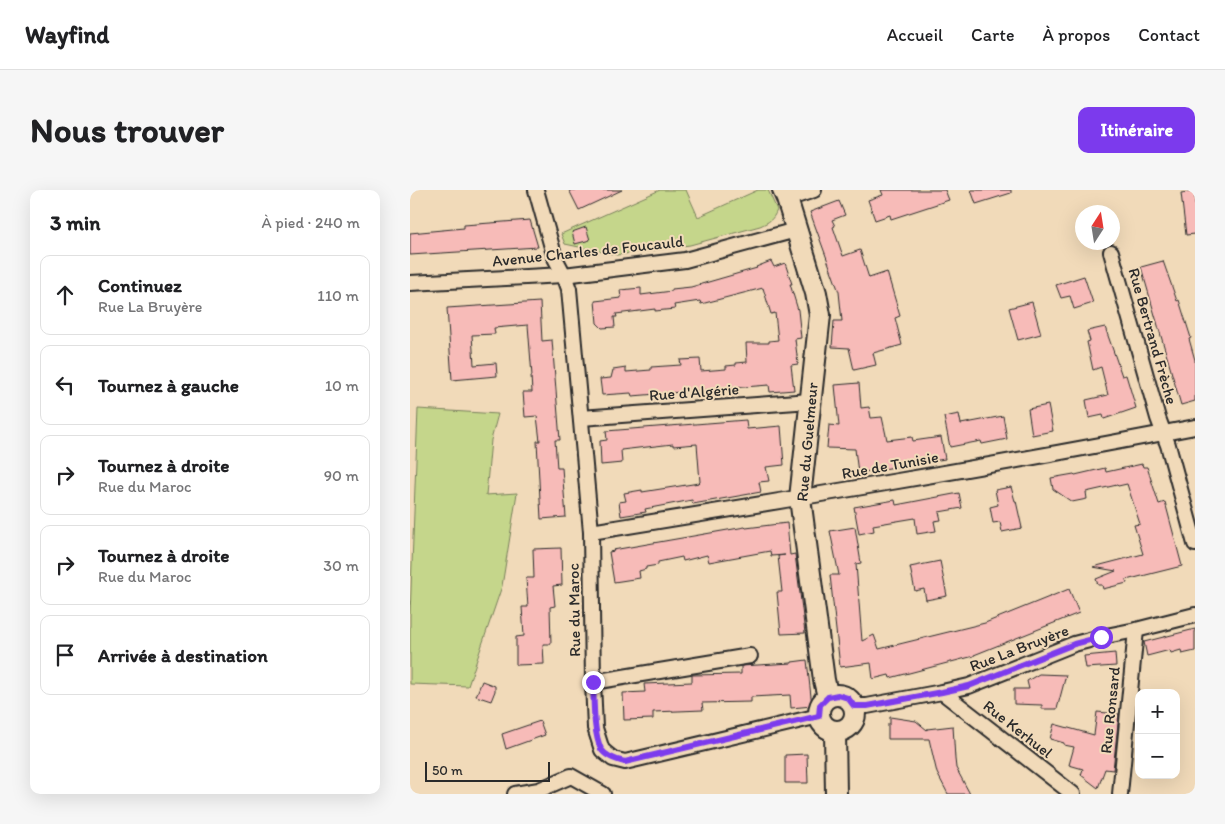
<!DOCTYPE html>
<html lang="fr">
<head>
<meta charset="utf-8">
<style>
  :root { --surface:#fff; --page:#f6f6f6; --text:#202124; --muted:#757577; --line:#e0e0e0; --accent:#7c3aed }
  body { margin:0; font-family:Itim,sans-serif; background:var(--page); color:var(--text) }
  .controls { position:absolute; right:15px; bottom:15px; display:grid; overflow:hidden; border-radius:10px; box-shadow:0 5px 20px #0002 }
  .controls button { width:45px; height:45px; display:grid; place-items:center; padding:0; border:0; border-bottom:1px solid var(--line); background:var(--surface); color:var(--text); font:25px sans-serif }
  .compass { position:absolute; left:665px; top:15px; width:45px; height:45px; border-radius:50%; background:var(--surface); box-shadow:0 5px 20px #0002; rotate:12deg }
  .scale { position:absolute; left:15px; bottom:12px; width:125px; box-sizing:border-box; padding-left:5px; border:2px solid #2b2b2b; border-top:0; font-size:14px; line-height:18px; white-space:nowrap; color:#2b2b2b; -webkit-text-stroke:4px #f1dab9; paint-order:stroke }
  .stop { position:absolute; width:15px; height:15px; margin:-11px; border:4px solid #7c3aed; border-radius:50%; background:#fff }
  .stop.end { background:#7c3aed; border-color:#fff; box-shadow:0 1px 5px #0008 }
  .list { margin:0; padding:0; list-style:none }
  h2 { display:flex; justify-content:space-between; align-items:center; height:65px; margin:0; padding:0 20px; font-size:21px }
  h2 small { font-size:16px; font-weight:400; color:var(--muted) }
  .list li { display:grid; grid-template-columns:32px 1fr auto; gap:15px; align-items:center; box-sizing:border-box; height:80px; margin:0 10px 10px; padding:0 10px; border:1px solid var(--line); border-radius:10px }
  .list b { display:block; font-size:19px; white-space:nowrap }
  .list p { margin:0; font-size:16px; white-space:nowrap; color:var(--muted) }
  .list em { font-size:16px; font-style:normal; color:var(--muted) }
  .icon { flex:none; width:28px; height:28px; fill:none; stroke:currentColor; stroke-width:2; stroke-linecap:round; stroke-linejoin:round }
  .map { position:relative; flex:none; width:785px; height:604px; overflow:hidden; border-radius:10px }
  header { display:flex; align-items:center; gap:30px; box-sizing:border-box; height:70px; padding:0 25px; background:var(--surface); border-bottom:1px solid var(--line) }
  header strong { font-size:24px }
  nav { display:flex; gap:28px; margin-inline-start:auto; font-size:18px }
  .intro { display:flex; align-items:center; justify-content:space-between; box-sizing:border-box; height:120px; padding:0 30px }
  h1 { margin:0; font-size:35px }
  .button { padding:12px 22px; border-radius:10px; background:var(--accent); color:#fff; font-size:18px; font-weight:700 }
  main { display:flex; gap:30px; padding:0 30px }
  aside { flex:1; background:var(--surface); border-radius:10px; box-shadow:0 5px 20px #0002 }
  .map>svg:first-child { display:block }
</style>
</head>
<body>
<header>
<strong>Wayfind</strong>
<nav><a>Accueil</a><a>Carte</a><a>À propos</a><a>Contact</a></nav>
</header>
<div class="intro"><h1>Nous trouver</h1><a class="button">Itinéraire</a></div>
<main>
<aside>
<h2>3 min<small>À pied · 240 m</small></h2>
<ul class="list">
<li><svg class="icon" aria-label="ahead" viewBox="0 0 24 24"><path d="M12 20V5M6 11l6-6 6 6"/></svg><div><b>Continuez</b><p>Rue La Bruyère</p></div><em>110 m</em></li>
<li><svg class="icon" aria-label="left" viewBox="0 0 24 24"><path d="M17 20v-9H6M10 6l-5 5 5 5"/></svg><div><b>Tournez à gauche</b></div><em>10 m</em></li>
<li><svg class="icon" aria-label="right" viewBox="0 0 24 24"><path d="M7 20v-9h11M14 6l5 5-5 5"/></svg><div><b>Tournez à droite</b><p>Rue du Maroc</p></div><em>90 m</em></li>
<li><svg class="icon" aria-label="right" viewBox="0 0 24 24"><path d="M7 20v-9h11M14 6l5 5-5 5"/></svg><div><b>Tournez à droite</b><p>Rue du Maroc</p></div><em>30 m</em></li>
<li><svg class="icon" aria-label="arrive" viewBox="0 0 24 24"><path d="M6 21V4h12l-3 4 3 4H6"/></svg><div><b>Arrivée à destination</b></div></li>
</ul>
</aside>
<div class="map">
<svg width="785" height="604" viewBox="0 0 785 604">
  <rect width="100%" height="100%" fill="#f1dab9"/>
  <filter id="ink" filterUnits="userSpaceOnUse"><feTurbulence type="fractalNoise" baseFrequency=".02" numOctaves="2"/><feDisplacementMap in="SourceGraphic" scale="10" xChannelSelector="R" yChannelSelector="G"/><feConvolveMatrix kernelMatrix="1 2 1 2 8 2 1 2 1" color-interpolation-filters="sRGB"/></filter>
  <g filter="url(#ink)">
    <g fill="#c5d68b" stroke="#78805b">
      <path d="M250 0H276L288 27 348 0H358L367 20C363 30 359 32 350 36L280 55 207 65 155 54 151 44Z"/>
      <polygon points="8,219 88,224 81,250 76,305 107,303 92,396 58,496 0,494 0,426"/>
    </g>
    <g fill="#f7bbb8" stroke="#2b2b2b">
      <polygon points="159,0 212,0 169,20"/>
      <polygon points="471,0 535,0 539,10 481,29 480,25 465,30 458,10 473,5"/>
      <polygon points="561,0 601,0 601,3 566,14"/>
      <polygon points="785,1 785,44 776,45 771,3"/>
      <polygon points="429,11 435,25 422,30 425,36 423,37 433,66 450,60 459,88 477,82 490,126 485,128 492,155 463,163 466,175 444,180 439,158 422,157 424,131 432,131 429,102 400,22"/>
      <polygon points="120,30 128,57 0,65 0,43 54,38 54,35"/>
      <polygon points="176,37 180,50 165,54 162,42"/>
      <polygon points="361,71 364,77 375,73 382,94 380,94 388,120 391,148 385,149 388,174 381,175 384,200 360,202 359,195 222,206 221,203 192,205 190,189 201,188 203,180 216,178 216,182 241,180 241,177 271,175 270,170 290,169 291,181 316,179 316,176 326,175 326,173 337,172 336,153 359,153 359,151 368,150 365,123 361,124 353,98 291,114 290,111 264,115 265,119 245,121 245,119 206,124 207,127 204,127 205,137 192,138 187,133 185,111 211,108 210,100 231,98 231,105 262,101 262,99 281,97 347,78 346,77"/>
      <polygon points="753,71 767,111 769,110 781,148 779,149 785,170 785,211 771,215 731,77"/>
      <polygon points="674,86 683,113 664,119 660,106 651,108 646,95"/>
      <polygon points="130,112 132,151 142,150 150,250 145,250 147,278 152,278 156,327 131,329 127,251 130,251 127,226 115,227 113,202 122,202 121,186 122,186 118,135 84,138 85,144 62,145 64,175 86,173 87,186 42,190 37,118"/>
      <polygon points="622,112 631,144 608,150 599,118"/>
      <polygon points="695,137 712,186 716,185 726,218 694,229 693,225 679,228 676,210 698,205 691,177 683,180 677,152 680,151 677,141"/>
      <polygon points="449,193 451,218 459,217 461,228 472,227 477,250 502,247 503,251 531,247 535,269 448,283 445,259 417,258 419,235 429,236 425,195"/>
      <polygon points="638,215 643,241 622,245 618,219"/>
      <polygon points="549,224 551,234 593,226 597,249 572,254 571,251 540,257 534,227"/>
      <polygon points="336,230 337,239 371,236 374,275 356,277 359,291 349,292 351,302 283,314 282,310 235,319 236,322 211,326 209,312 216,311 214,303 232,300 232,302 289,293 290,292 287,254 263,256 263,254 211,260 212,273 191,275 190,251 197,250 196,241"/>
      <polygon points="732,274 733,277 737,277 749,314 755,312 772,376 716,390 717,393 693,399 692,395 688,395 686,389 706,381 683,377 733,364 724,335 730,334 717,294 708,296 707,295 676,302 677,309 662,312 643,299 641,288 664,284 665,285 695,278 696,282"/>
      <polygon points="601,297 605,311 606,311 612,338 592,342 590,332 583,333 580,317 588,315 585,300"/>
      <polygon points="549,303 552,318 529,322 531,330 524,331 526,341 507,344 505,328 463,335 464,341 449,344 444,317 485,310 486,315"/>
      <polygon points="377,333 380,365 385,364 395,443 371,444 367,402 372,402 368,366 375,365 361,366 360,361 299,372 297,365 273,371 272,367 248,372 248,375 236,377 236,379 229,381 230,388 204,392 199,362 204,361 203,360 335,337 336,338"/>
      <polygon points="445,337 451,373 446,374 452,451 464,445 469,459 575,433 659,399 669,423 564,465 564,466 480,488 479,485 463,489 461,473 430,477 420,385 429,385 420,341"/>
      <polygon points="151,358 152,395 143,396 145,416 140,417 141,454 133,454 134,474 106,475 106,447 114,446 112,417 118,417 116,388 124,388 123,359"/>
      <polygon points="530,371 537,406 516,410 514,399 505,401 500,377"/>
      <polygon points="785,439 785,461 772,464 771,460 761,463 760,460 737,466 734,452"/>
      <polygon points="705,463 706,476 676,478 674,466"/>
      <polygon points="397,470 402,516 381,518 380,505 341,507 341,512 292,513 293,520 243,522 243,529 214,530 213,503 235,502 234,494 282,492 282,485 331,484 331,476 382,473 382,472"/>
      <polygon points="629,484 656,485 647,519 632,519 632,515 604,514 604,499 619,499 617,491"/>
      <polygon points="72,491 85,496 85,501 81,511 66,506"/>
      <polygon points="687,522 709,524 703,580 695,579 688,598 671,585 673,579 659,575 664,557 654,555 654,553 640,549 644,534 684,545"/>
      <polygon points="480,527 506,531 517,540 517,539 543,536 545,569 546,578 560,604 538,604 527,583 519,549 478,549 478,534 480,534"/>
      <polygon points="130,531 135,545 96,559 92,544"/>
      <polygon points="397,564 398,593 375,593 375,565"/>
    </g>
    <g fill="none" stroke-linecap="round" stroke-linejoin="round">
      <defs>
        <g id="street">
          <polyline points="126,0 145,68 154,85 159,99 181,342 183,492 185,538 192,560 203,569 215,572 409,526"/>
          <polyline points="377,9 404,0"/>
          <polyline points="701,62 748,228 758,255 785,354"/>
          <polyline points="0,93 154,85 275,70 386,40"/>
          <polyline points="171,228 400,211"/>
          <path d="M181 342C383 309 584 276 785 237"/>
          <polyline points="183,492 340,466"/>
          <polyline points="532,502 663,604"/>
          <polyline points="444,516 457,516 532,502 559,496 664,454 691,447 726,440 785,425"/>
          <polyline points="105,604 129,600 161,586 193,604"/>
          <polyline points="710,604 726,440"/>
        </g>
        <g id="secondary">
          <polyline points="373,0 377,9 406,103 410,125 390,308 414,490 418,507"/>
          <circle cx="427" cy="523" r="18"/>
          <polyline points="425,542 426,604"/>
        </g>
      </defs>
      <use href="#street" stroke="#2b2b2b" stroke-width="18"/>
      <use href="#secondary" stroke="#2b2b2b" stroke-width="24"/>
      <use href="#street" stroke="#f1dab9" stroke-width="14"/>
      <use href="#secondary" stroke="#f1dab9" stroke-width="20"/>
    </g>
  </g>
  <g fill="none" stroke-linecap="round" stroke-linejoin="round" filter="url(#ink)">
    <path stroke="#7c3aed" stroke-width="6" d="M183 492C184 511 183 542 191 559 196 567 206 570 215 572L409 526 410 515 418 507 428 505 438 508 444 516H457L532 502 559 496 664 454 691 447"/>
  </g>
  <g text-anchor="middle" dominant-baseline="central" stroke-width="4" stroke-linejoin="round" paint-order="stroke">
    <g font-size="16" fill="#2b2b2b" stroke="#f1dab9">
      <text transform="translate(178 61) rotate(-6)">Avenue Charles de Foucauld</text>
      <text transform="translate(743 146) rotate(74)">Rue Bertrand Frèche</text>
      <text transform="translate(284 202) rotate(-4)">Rue d'Algérie</text>
      <text transform="translate(397 252) rotate(-85)">Rue du Guelmeur</text>
      <text transform="translate(480 275) rotate(-10)">Rue de Tunisie</text>
      <text transform="translate(164 420) rotate(-91)">Rue du Maroc</text>
      <text transform="translate(609 458) rotate(-21)">Rue La Bruyère</text>
      <text transform="translate(700 520) rotate(-84)">Rue Ronsard</text>
      <text transform="translate(608 539) rotate(38)">Rue Kerhuel</text>
    </g>
  </g>
</svg>
<div class="controls">
<button>+</button>
<button>−</button>
</div>
<svg class="compass" viewBox="-18 -18 36 36"><path d="M0-13l5 13h-10z" fill="#e53935"/><path d="M0 13l5-13h-10z" fill="#757577"/></svg>
<div class="scale">50 m</div>
<div class="stop" style="left:691px;top:447px"></div>
<div class="stop end" style="left:183px;top:492px"></div>
</div>
</main>
</body>
</html>
